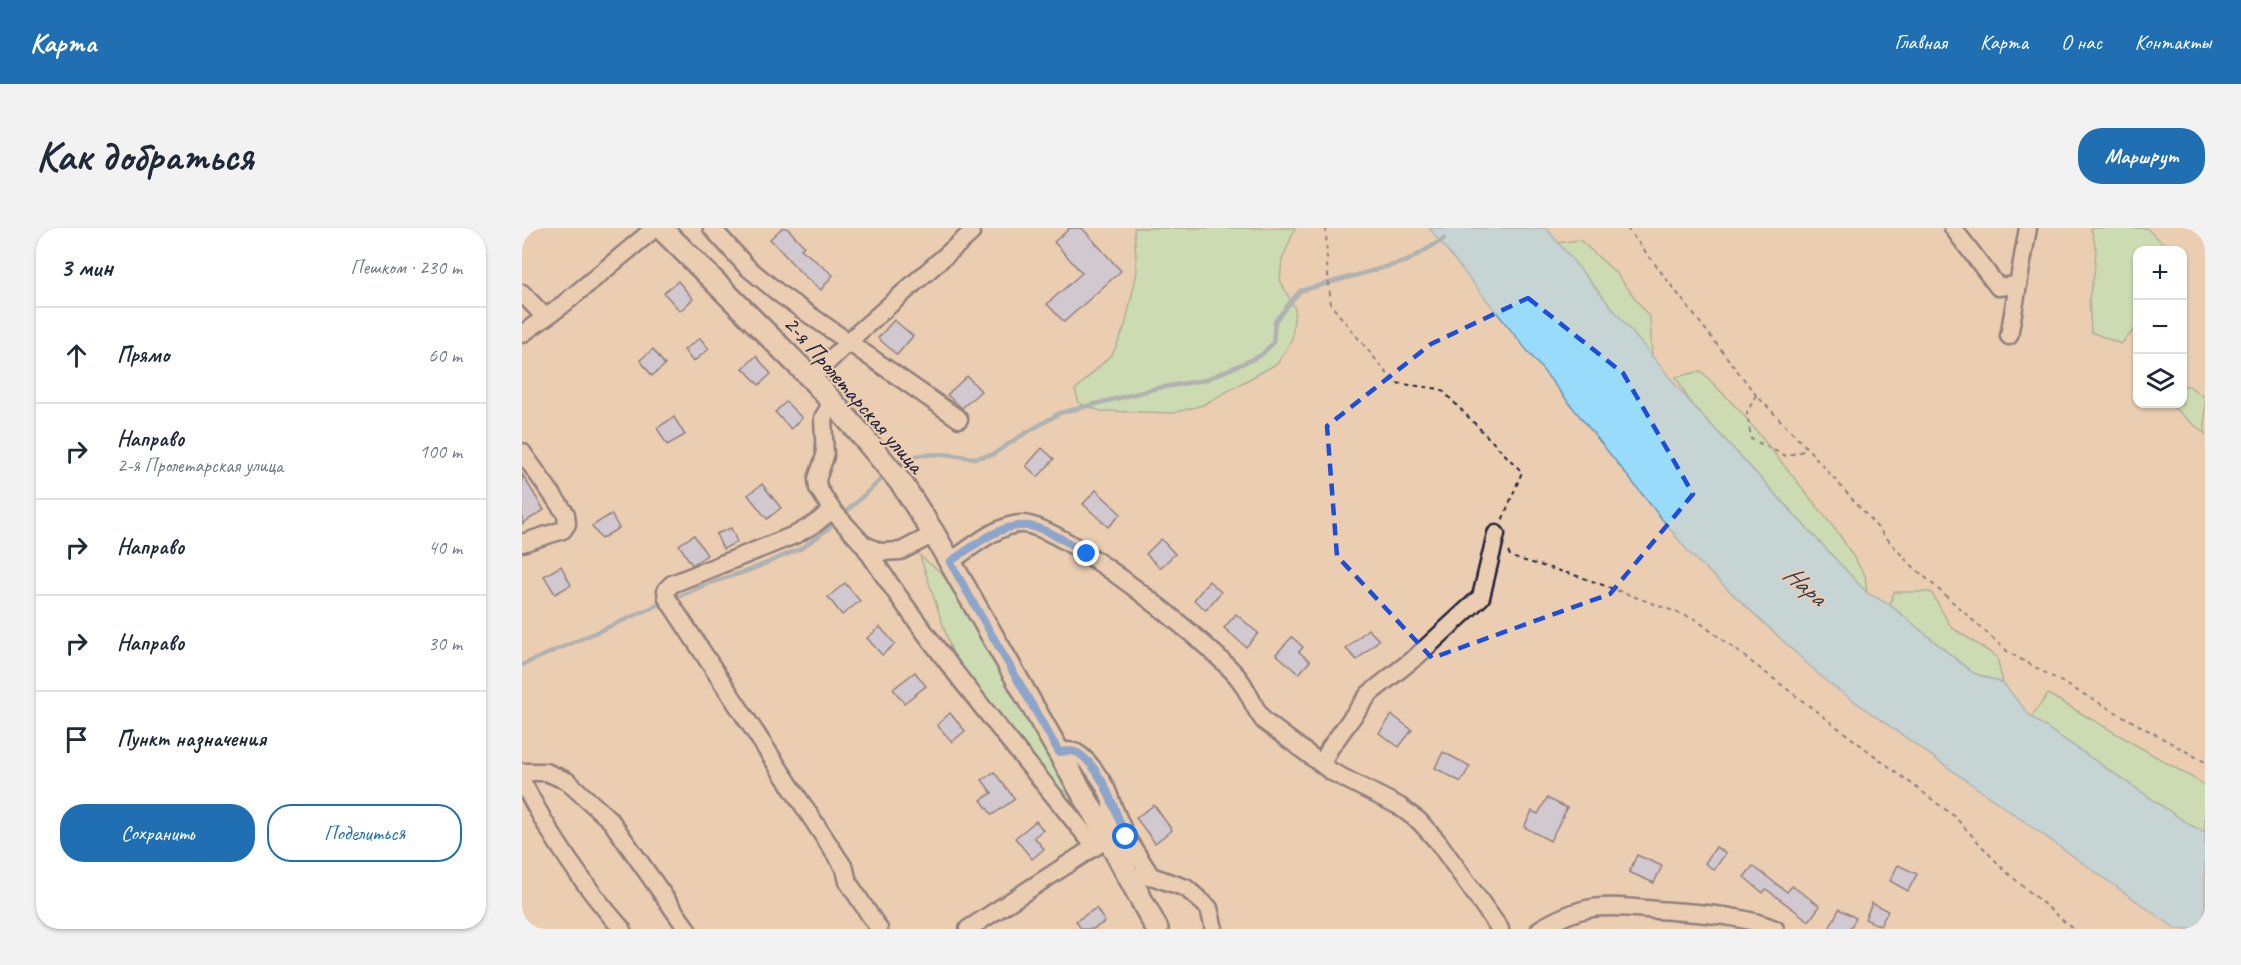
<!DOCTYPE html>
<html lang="ru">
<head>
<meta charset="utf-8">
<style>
  :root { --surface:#fff; --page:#f2f2f3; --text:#1f2937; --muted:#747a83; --line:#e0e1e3; --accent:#1f6fb2 }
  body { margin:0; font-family:Caveat,sans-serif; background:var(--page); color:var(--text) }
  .controls { position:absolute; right:18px; top:18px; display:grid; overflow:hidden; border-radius:12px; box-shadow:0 2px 4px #0004 }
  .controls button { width:54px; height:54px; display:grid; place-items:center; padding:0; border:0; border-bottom:2px solid var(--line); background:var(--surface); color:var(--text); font:30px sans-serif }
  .stop { position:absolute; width:18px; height:18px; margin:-14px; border:4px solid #1a73e8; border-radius:50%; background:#fff }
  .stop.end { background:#1a73e8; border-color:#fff; box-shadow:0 2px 6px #0008 }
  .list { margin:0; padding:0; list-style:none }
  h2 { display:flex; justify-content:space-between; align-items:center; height:78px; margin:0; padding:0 24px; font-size:26px }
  h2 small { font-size:20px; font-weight:400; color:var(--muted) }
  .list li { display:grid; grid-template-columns:39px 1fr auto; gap:18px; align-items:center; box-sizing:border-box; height:96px; padding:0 24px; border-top:2px solid var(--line) }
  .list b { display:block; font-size:22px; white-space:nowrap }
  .list p { margin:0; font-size:20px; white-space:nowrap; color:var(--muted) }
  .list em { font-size:20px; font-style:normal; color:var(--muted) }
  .actions { display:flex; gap:12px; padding:18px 24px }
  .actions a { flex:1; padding:14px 0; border:2px solid var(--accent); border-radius:24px; text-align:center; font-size:21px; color:var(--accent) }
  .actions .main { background:var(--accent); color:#fff }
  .icon { flex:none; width:33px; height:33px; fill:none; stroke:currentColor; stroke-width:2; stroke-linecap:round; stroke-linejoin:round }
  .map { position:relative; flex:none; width:1683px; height:701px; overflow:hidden; border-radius:24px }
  header { display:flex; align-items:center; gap:36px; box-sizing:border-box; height:84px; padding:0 30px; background:var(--accent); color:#fff }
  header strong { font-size:28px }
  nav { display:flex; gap:33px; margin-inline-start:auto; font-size:21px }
  .intro { display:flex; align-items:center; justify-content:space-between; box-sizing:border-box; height:144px; padding:0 36px }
  h1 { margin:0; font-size:42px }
  .button { padding:15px 27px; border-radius:24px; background:var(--accent); color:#fff; font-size:21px; font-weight:700 }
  main { display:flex; gap:36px; padding:0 36px }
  aside { flex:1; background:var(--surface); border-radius:24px; box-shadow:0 2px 4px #0004 }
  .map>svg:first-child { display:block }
</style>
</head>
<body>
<header>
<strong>Карта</strong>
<nav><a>Главная</a><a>Карта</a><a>О нас</a><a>Контакты</a></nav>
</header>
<div class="intro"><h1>Как добраться</h1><a class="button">Маршрут</a></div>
<main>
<aside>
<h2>3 мин<small>Пешком · 230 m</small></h2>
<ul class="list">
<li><svg class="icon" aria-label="ahead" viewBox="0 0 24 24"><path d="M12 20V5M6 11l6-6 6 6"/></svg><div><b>Прямо</b></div><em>60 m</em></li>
<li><svg class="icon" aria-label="right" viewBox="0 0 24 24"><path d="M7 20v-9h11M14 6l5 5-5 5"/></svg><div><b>Направо</b><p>2-я Пролетарская улица</p></div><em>100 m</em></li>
<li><svg class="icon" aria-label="right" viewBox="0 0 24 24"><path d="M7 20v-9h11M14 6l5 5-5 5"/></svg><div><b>Направо</b></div><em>40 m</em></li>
<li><svg class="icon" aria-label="right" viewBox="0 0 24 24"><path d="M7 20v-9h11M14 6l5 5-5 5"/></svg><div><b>Направо</b></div><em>30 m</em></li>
<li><svg class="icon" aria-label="arrive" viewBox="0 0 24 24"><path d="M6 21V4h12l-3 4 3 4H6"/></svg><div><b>Пункт назначения</b></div></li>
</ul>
<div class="actions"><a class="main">Сохранить</a><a>Поделиться</a></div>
</aside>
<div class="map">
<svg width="1683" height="701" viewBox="0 0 1683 701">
  <rect width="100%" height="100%" fill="#ebceb2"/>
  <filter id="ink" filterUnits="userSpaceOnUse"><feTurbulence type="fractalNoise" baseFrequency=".0167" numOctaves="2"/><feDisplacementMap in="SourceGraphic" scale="12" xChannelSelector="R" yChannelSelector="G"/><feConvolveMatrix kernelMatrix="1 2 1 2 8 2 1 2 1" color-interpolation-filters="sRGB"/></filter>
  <g filter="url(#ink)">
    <g fill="#a9eab3" stroke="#668677" stroke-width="1.5">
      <polygon points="612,0 773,0 760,32 758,52 773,81 770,111 756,135 681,177 651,185 579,183 557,175 553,162 591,125 603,98 615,44"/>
      <polygon points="1569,0 1624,0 1649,22 1616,22 1615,99 1599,116 1569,104 1567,69 1572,47 1574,21"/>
      <polygon points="1058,12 1095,46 1128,90 1130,129 1035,15"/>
      <polygon points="1179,143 1220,185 1317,306 1343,347 1345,365 1168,174 1154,149"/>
      <polygon points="1661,158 1667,158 1683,170 1683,206 1651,179 1652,176 1660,176"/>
      <polygon points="398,328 421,346 506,490 568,603 435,439"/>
      <polygon points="1372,364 1409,364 1429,399 1475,429 1481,455 1451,445 1368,377"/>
      <polygon points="1526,466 1683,557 1683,604 1668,597 1509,489"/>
    </g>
    <polygon fill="#99dbfb" stroke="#6991ae" stroke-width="1.5" points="907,0 1024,0 1168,174 1345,365 1368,377 1451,445 1481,455 1509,489 1668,597 1683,604 1683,701 1654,701 1305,454 1168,326"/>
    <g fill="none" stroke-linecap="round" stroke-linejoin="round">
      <g stroke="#6991ae" stroke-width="4.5">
        <polyline points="375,238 390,229 400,227 422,226 452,230 470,227 497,209 538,185 636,160 683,152 738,128 751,115 753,93 778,63 885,33 922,11"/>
        <polyline points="151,371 185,356 228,342 280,320 302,304 366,245"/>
        <polyline points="0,437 143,374"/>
      </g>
    </g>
    <g fill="#b4c1f2" stroke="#22223b" stroke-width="1.5">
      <polygon points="260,0 265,0 282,18 279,21 311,47 299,62 280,46 248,11"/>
      <polygon points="548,0 560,0 599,43 542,94 525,76 560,45 532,14"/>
      <polygon points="156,53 171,71 158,83 142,65"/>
      <polygon points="372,92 391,108 375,127 356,110"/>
      <polygon points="178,110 187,121 171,134 162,122"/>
      <polygon points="131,121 143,137 130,148 118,132"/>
      <polygon points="234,128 249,146 237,157 221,140"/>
      <polygon points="445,148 459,163 440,180 425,167"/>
      <polygon points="264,174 280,190 269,201 253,184"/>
      <polygon points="152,189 163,207 145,217 135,200"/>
      <polygon points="520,220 532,231 516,249 504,238"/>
      <polygon points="0,246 22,282 0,296"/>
      <polygon points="240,256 259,280 245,291 226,267"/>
      <polygon points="574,262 599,286 586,299 561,276"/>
      <polygon points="89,286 97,300 79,311 70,298"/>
      <polygon points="209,300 215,314 201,321 194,306"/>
      <polygon points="172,307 185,327 170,337 157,317"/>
      <polygon points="639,311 653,326 638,340 624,326"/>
      <polygon points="39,338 49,357 33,366 22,348"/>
      <polygon points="687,353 699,364 684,382 672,372"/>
      <polygon points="323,355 338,373 320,387 306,369"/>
      <polygon points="714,386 736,405 724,419 702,400"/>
      <polygon points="358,399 373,416 360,427 345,410"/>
      <polygon points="846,401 857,412 835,432 824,421"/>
      <polygon points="770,409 781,419 777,424 788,433 777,446 754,426"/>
      <polygon points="393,444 404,458 382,475 371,461"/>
      <polygon points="428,485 443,503 430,514 415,497"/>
      <polygon points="870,487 890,502 877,519 857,505"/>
      <polygon points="921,524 948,538 939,554 913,540"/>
      <polygon points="472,544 493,571 470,587 459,572 470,565 460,552"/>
      <polygon points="1025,570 1045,580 1028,613 1002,599 1010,583 1016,586"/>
      <polygon points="632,577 650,602 633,615 614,590"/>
      <polygon points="514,593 521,602 512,609 522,621 510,631 493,610"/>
      <polygon points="1194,619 1204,625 1192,642 1183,635"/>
      <polygon points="1115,627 1140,638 1132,655 1107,644"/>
      <polygon points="1376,637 1395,646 1386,663 1368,653"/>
      <polygon points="1231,638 1265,664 1270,658 1298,678 1287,693 1244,661 1241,665 1222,649"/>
      <polygon points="1350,675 1366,683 1358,698 1343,691"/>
      <polygon points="574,680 583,694 571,701 559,701 554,693"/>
      <polygon points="1317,681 1334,690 1328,701 1307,701"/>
    </g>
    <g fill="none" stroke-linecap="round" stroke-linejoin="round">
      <defs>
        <g id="minor">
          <polyline points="190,0 225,39 259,67 437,191"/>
          <polyline points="1431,0 1476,59 1496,57"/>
          <polyline points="0,65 23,89"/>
          <polyline points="0,106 38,79 133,0"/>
          <polyline points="1487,108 1506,0"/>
          <polyline points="289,150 337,104 449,5"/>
          <polyline points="310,174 301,190 303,228 295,251 296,260 310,282 341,316 357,324 379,323 412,306"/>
          <polyline points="0,224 44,286 45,296 41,302 0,315"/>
          <polyline points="310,282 294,295 275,306 150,356 144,362 145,370 323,641 326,654 357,701"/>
          <path d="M341 316C410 422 494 520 573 619"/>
          <path d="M428 334C446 322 477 295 500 296 542 297 684 413 714 447 727 461 730 479 742 493L810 544 877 578 897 593 916 614 978 701"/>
          <path d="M537 523C543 523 550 522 555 525 568 533 592 566 589 581 587 587 582 591 578 596"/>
          <polyline points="800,536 808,520 847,466 895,428 959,369 974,306"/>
          <polyline points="0,544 24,544 45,553 89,593 165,701"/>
          <path d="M0 553C27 606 61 657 100 701"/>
          <polyline points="589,574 604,609 629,648"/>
          <polyline points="607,650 629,648 664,660 687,680 692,701"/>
          <polyline points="446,701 580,614"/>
          <path d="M1018 701C1033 692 1052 683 1070 680 1091 677 1114 680 1135 682 1173 685 1217 686 1253 701"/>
        </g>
        <polyline id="major" points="139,0 289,150 337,204 380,256 412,306 586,610 635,701"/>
      </defs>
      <use href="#minor" stroke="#22223b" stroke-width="21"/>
      <use href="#major" stroke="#22223b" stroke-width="26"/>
      <g stroke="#22223b" stroke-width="2" stroke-dasharray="4.5 4.5" stroke-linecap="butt">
        <polyline points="804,0 805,36 809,77 873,155 919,161 1000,244 980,293"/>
        <polyline points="1105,0 1234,167 1287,222 1384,332 1486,424 1683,534"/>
        <polyline points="1234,167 1225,184 1229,211 1264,228 1285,222"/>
        <polyline points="986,324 989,329 1059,349 1173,391 1432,588 1481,641 1551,701"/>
      </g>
      <use href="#minor" stroke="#ebceb2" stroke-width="16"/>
      <use href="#major" stroke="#ebceb2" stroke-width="21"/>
    </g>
  </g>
  <g fill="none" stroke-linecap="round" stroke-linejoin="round" filter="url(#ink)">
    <path stroke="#1a73e8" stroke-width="8" d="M565 326C552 318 538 309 524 303 488 286 457 314 428 334L537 524C543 523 550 522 556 525 582 542 592 582 604 609"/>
  </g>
  <path d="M0 0H1683V701H0ZM1006 70 1101 145 1171 266 1088 366 910 430 815 328 805 198 909 116Z" fill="#ebceb2" fill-opacity=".55" fill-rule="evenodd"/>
  <path fill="none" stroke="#1d4ed8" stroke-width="4.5" stroke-dasharray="12 8" stroke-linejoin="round" d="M1006 70 1101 145 1171 266 1088 366 910 430 815 328 805 198 909 116Z"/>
  <g text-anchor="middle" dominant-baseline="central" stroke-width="4.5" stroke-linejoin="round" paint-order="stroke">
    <g font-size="24" fill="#22223b" stroke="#ebceb2">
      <text transform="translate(332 166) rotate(49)">2-я Пролетарская улица</text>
    </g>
    <g font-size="26" font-style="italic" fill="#343e58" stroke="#ebceb2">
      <text transform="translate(1283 357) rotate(41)">Нара</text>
    </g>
  </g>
</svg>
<div class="controls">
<button>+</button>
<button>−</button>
<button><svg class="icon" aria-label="layers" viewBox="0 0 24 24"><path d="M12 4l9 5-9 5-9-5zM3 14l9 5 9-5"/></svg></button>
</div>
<div class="stop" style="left:604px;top:609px"></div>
<div class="stop end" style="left:565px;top:326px"></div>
</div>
</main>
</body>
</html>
